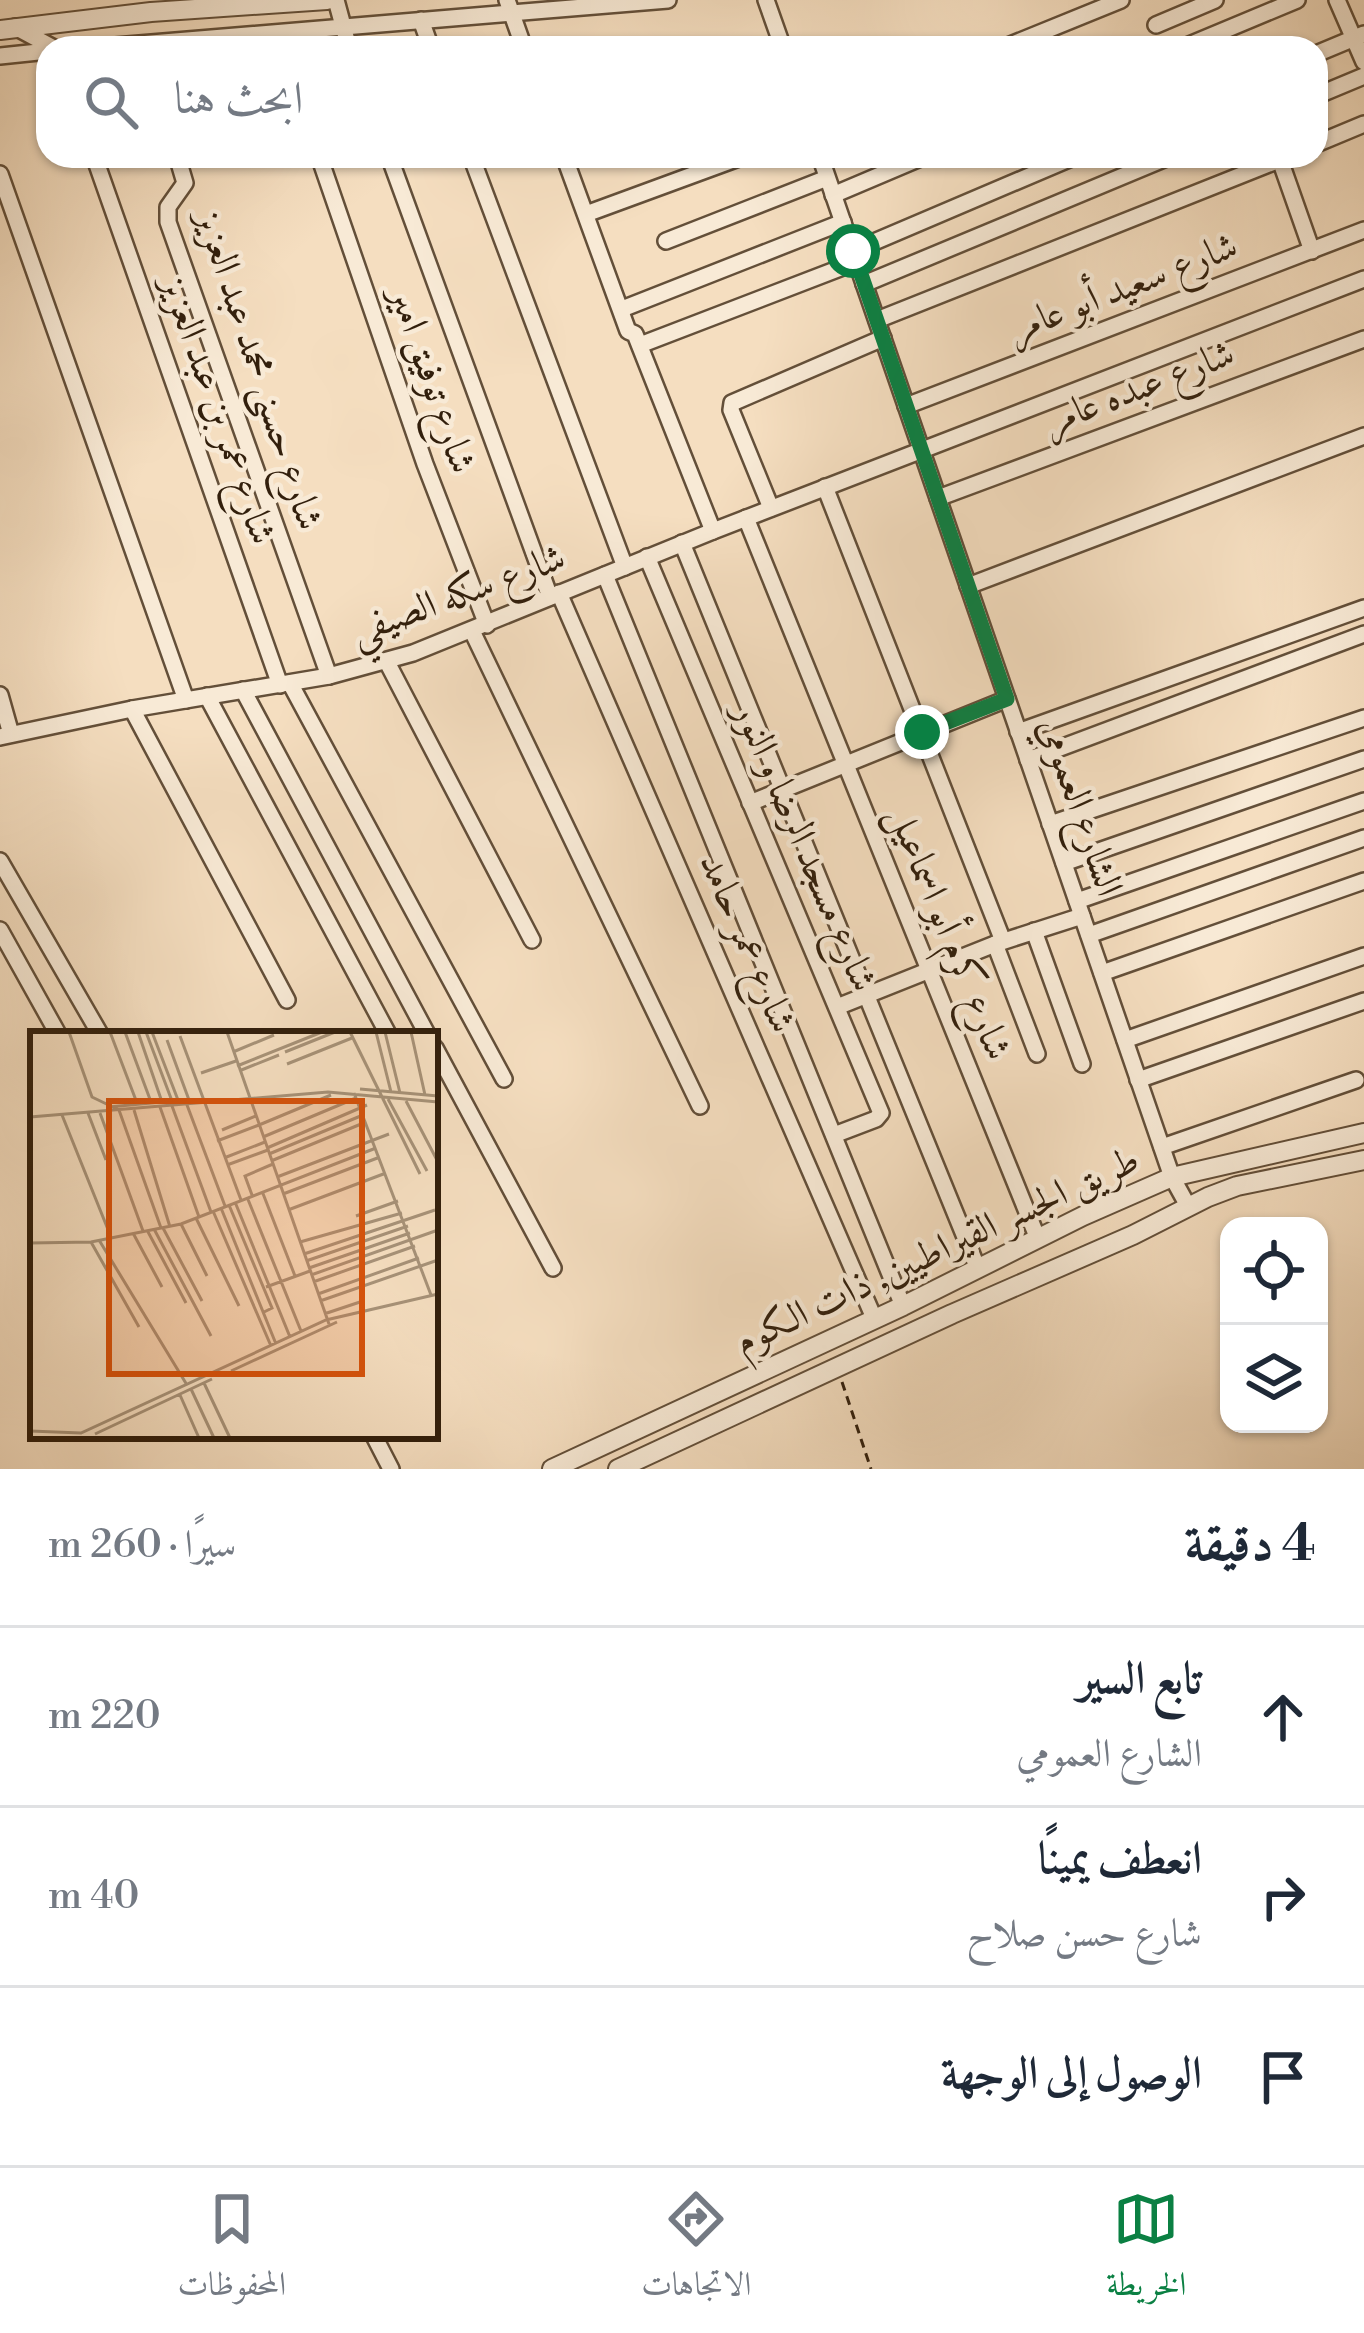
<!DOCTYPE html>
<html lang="ar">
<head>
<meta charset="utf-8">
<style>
  :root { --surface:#fff; --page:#f2f2f3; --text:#1f2937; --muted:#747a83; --line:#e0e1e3; --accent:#0b8043 }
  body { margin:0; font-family:"Libre Bodoni",Amiri,serif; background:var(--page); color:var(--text); direction:rtl }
  .controls { position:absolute; right:36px; bottom:36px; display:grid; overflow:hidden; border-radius:24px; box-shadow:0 3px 9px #0004 }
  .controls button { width:108px; height:108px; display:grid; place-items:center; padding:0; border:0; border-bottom:3px solid var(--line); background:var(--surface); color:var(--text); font:60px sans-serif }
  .stop { position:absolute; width:36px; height:36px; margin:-27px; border:9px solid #0b8043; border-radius:50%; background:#fff }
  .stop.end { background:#0b8043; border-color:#fff; box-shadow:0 3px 12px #0008 }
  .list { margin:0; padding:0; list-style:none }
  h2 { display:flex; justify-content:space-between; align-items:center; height:156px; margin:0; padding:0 48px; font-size:51px }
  h2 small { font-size:39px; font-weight:400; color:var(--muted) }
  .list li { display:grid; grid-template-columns:78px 1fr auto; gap:36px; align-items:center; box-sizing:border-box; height:180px; padding:0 48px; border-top:3px solid var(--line) }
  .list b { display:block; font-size:45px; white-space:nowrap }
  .list p { margin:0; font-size:39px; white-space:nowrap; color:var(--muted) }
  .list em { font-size:39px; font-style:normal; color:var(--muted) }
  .icon { flex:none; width:66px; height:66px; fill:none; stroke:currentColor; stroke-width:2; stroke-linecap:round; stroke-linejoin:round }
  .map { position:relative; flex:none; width:1364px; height:1469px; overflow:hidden; direction:ltr }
  .search { position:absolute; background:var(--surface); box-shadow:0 3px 9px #0004; left:36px; right:36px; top:36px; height:132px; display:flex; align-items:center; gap:30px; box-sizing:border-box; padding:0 42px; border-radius:36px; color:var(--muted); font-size:45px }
  .sheet { height:696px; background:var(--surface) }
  nav { display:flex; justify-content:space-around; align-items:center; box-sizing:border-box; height:168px; border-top:3px solid var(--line); background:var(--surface); font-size:33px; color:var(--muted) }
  nav a { display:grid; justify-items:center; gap:6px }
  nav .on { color:var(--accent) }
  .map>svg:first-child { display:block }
</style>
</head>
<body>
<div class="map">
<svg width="1364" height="1469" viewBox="0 0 1364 1469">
  <rect width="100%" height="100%" fill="#f5dec0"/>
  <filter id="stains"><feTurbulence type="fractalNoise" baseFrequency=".00167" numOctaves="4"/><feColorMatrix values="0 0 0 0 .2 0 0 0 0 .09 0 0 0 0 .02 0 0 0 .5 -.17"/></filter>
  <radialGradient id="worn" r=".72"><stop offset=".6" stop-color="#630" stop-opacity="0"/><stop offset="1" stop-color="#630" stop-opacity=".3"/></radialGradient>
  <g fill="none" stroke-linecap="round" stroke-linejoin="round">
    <defs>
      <g id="minor">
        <polyline points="336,0 349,48"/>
        <polyline points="507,0 524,48"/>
        <polyline points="766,0 783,48"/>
        <polyline points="1337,0 1364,62"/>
        <polyline points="421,20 431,48"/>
        <polyline points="1156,25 1215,0"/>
        <polyline points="15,27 54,48"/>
        <polyline points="91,48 668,0"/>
        <polyline points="1003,48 1121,0"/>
        <polyline points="1182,48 1297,0"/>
        <polyline points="1316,54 1364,34"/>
        <polyline points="0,56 48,51"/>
        <polyline points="1316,96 1364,76"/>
        <polyline points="1316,144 1364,124"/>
        <polyline points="94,156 280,685"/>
        <polyline points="177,156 185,183 168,207 168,222 329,676"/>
        <polyline points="319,156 425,464 487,625"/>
        <polyline points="389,156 550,597"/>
        <polyline points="471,156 625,567"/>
        <polyline points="564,156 628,331 635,334 713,531"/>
        <polyline points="820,156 1172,1177 1188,1206"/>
        <polyline points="1280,160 1312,251"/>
        <polyline points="0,174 186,700"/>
        <polyline points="833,195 925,156"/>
        <polyline points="586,214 744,156"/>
        <polyline points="666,241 827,178"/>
        <polyline points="853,251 1076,156"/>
        <polyline points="864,284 1171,156"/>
        <polyline points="622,309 843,222"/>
        <polyline points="877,320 1289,156"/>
        <polyline points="640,345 856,262"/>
        <polyline points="906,406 1364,230"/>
        <polyline points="825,487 1003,941"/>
        <polyline points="938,498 1364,339"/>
        <polyline points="771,508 731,410 732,403 883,338"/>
        <polyline points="746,518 1038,1239"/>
        <polyline points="682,543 978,1269"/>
        <polyline points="647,557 881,1113 876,1119 834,1135"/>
        <polyline points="605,575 903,1306"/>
        <polyline points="968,586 1364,436"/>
        <polyline points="559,593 874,1318"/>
        <polyline points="472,631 700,1106"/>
        <polyline points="387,662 532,940"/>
        <polyline points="290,683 504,1079"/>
        <polyline points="243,690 427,1034"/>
        <polyline points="0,695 11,734"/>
        <polyline points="207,696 388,1034"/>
        <polyline points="132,709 287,1000"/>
        <polyline points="1018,732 1364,608"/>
        <polyline points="0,737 132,709 329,676 413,653 713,531 1364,279"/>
        <polyline points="1028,760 1364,634"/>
        <polyline points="750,803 1007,699"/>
        <polyline points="1050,824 1364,718"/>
        <polyline points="0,861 100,1034"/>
        <polyline points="1064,863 1364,759"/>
        <polyline points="1077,901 1364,801"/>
        <polyline points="0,930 58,1034"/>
        <polyline points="1034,931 1082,1064"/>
        <polyline points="1089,935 1364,838"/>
        <polyline points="995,944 1037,1054"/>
        <polyline points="1102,973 1364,881"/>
        <polyline points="837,1007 995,944 1082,916"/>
        <polyline points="1125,1040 1364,956"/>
        <polyline points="435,1048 553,1268"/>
        <polyline points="1138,1080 1364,1001"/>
        <polyline points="1162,1147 1356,1080"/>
        <polyline points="374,1436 391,1469"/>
      </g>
      <g id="tertiary">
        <polyline points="0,30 151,12 327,0"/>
        <polyline points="552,1469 903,1306 1083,1216 1172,1177 1364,1133"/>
        <polyline points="618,1469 952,1314 1133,1235 1208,1197 1237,1186 1364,1160"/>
      </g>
    </defs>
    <use href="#minor" stroke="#634f39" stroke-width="20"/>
    <use href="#tertiary" stroke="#634f39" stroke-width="22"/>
    <polyline stroke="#321f0c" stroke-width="3" stroke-dasharray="9 6" stroke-linecap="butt" points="842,1382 871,1469"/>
    <use href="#minor" stroke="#f8ead6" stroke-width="15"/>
    <use href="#tertiary" stroke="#f8ead6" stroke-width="18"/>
  </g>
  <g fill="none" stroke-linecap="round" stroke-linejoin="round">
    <polyline stroke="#0b8043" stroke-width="15" points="853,251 1007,699 922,732"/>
  </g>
  <g text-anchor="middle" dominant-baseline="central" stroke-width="9" stroke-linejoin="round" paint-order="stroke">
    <g font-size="39" fill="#321f0c" stroke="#f8ead6">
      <text transform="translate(1123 288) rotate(-21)">شارع سعيد أبو عامر</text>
      <text transform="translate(259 370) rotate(72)">شارع حسنى محمد عبد العزيز</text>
      <text transform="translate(432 380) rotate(71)">شارع توفيق امير</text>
      <text transform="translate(1139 388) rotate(-21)">شارع عبده عامر</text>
      <text transform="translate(218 410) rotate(71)">شارع عمر بن عبد العزيز</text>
      <text transform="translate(458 595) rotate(-20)">شارع سكه الصيفي</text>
      <text transform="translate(1080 807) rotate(71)">الشارع العمومي</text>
      <text transform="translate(805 847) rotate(67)">شارع مسجد الرضا و النور</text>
      <text transform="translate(949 933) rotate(68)">شارع كرم أبو اسماعيل</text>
      <text transform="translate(747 943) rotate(67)">شارع عمر حامد</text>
      <text transform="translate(937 1251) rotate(-25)">طريق الجسر القيراطيين, ذات الكوم</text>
    </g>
  </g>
  <g transform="translate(30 1031)">
    <rect width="408" height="408" fill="#f5dec0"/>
    <path fill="none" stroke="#a79278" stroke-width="3" d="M39 1 62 66 89 79 131 197M80 1 107 72M95 1 121 71M108 1 132 71M116 1 142 70M122 1 148 69M197 1 299 293M320 1 390 143M346 1 361 61M355 1 370 62M381 1 395 64M150 5 211 169M137 9 159 69M203 21 244 4M255 21 305 1M257 33 322 7M207 35 292 1M209 40 249 24M171 42 206 30M330 58 408 65M324 62 401 264M358 68 397 140M376 70 408 131M157 74 195 175M142 75 181 181M79 76 142 70M130 76 169 186M104 79 140 196M58 82 76 129M70 82 113 200M32 84 81 206M0 86 298 61 408 71M229 94 301 64M192 99 226 85M233 106 326 67M187 110 229 94M237 117 337 74M239 123 333 84M194 127 235 111M241 130 336 91M197 134 238 119M247 146 359 103M232 160 265 245M253 163 350 126M222 164 215 145 243 133M217 166 271 300M205 171 260 306M199 174 242 277 234 281M191 177 246 313M258 179 356 142M183 180 241 315M326 185 368 170M166 187 209 275M151 193 177 245M133 197 172 270M124 198 181 305M117 199 156 272M103 202 132 256M69 209 157 354M61 211 109 296M270 211 372 182M0 212 61 211 151 193 346 117M274 223 405 179M276 230 378 195M279 237 380 202M281 244 408 199M283 251 385 215M236 256 280 240M288 263 389 227M290 270 408 229M294 283 330 271M201 340 307 291M174 352 200 407M161 358 184 407M150 364 169 407M0 400 51 402 296 289 408 263M65 403 182 348"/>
    <path fill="#d6530c" fill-opacity="0.15" stroke="#d6530c" stroke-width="6" d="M79 70H332V343H79Z"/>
    <rect width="408" height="408" fill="none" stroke="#321f0c" stroke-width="6"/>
  </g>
  <rect width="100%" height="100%" filter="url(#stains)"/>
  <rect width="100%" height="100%" fill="url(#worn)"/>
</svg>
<div class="controls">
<button><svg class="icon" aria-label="locate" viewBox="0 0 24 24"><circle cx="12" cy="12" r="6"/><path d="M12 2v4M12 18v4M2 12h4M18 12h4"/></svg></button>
<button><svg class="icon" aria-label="layers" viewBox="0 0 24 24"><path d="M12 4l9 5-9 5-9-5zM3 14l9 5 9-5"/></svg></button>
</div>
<div class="stop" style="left:853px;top:251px"></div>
<div class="stop end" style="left:922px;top:732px"></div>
<div class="search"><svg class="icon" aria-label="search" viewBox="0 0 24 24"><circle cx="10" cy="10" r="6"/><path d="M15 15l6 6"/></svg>ابحث هنا</div>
</div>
<section class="sheet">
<h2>4 دقيقة<small>سيرًا · 260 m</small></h2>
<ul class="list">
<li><svg class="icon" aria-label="ahead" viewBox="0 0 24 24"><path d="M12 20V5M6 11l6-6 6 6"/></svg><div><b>تابع السير</b><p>الشارع العمومي</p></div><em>220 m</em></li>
<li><svg class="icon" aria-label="right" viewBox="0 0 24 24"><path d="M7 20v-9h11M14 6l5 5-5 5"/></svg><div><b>انعطف يمينًا</b><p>شارع حسن صلاح</p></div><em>40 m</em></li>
<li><svg class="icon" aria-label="arrive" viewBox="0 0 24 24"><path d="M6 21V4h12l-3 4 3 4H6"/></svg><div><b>الوصول إلى الوجهة</b></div></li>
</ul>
</section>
<nav>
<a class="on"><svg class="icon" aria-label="map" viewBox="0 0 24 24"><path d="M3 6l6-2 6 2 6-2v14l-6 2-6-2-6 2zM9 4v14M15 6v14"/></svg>الخريطة</a>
<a><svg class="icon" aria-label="directions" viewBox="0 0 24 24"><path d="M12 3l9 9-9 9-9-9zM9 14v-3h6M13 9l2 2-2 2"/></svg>الاتجاهات</a>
<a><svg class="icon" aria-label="saved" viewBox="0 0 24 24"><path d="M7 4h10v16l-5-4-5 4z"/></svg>المحفوظات</a>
</nav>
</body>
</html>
